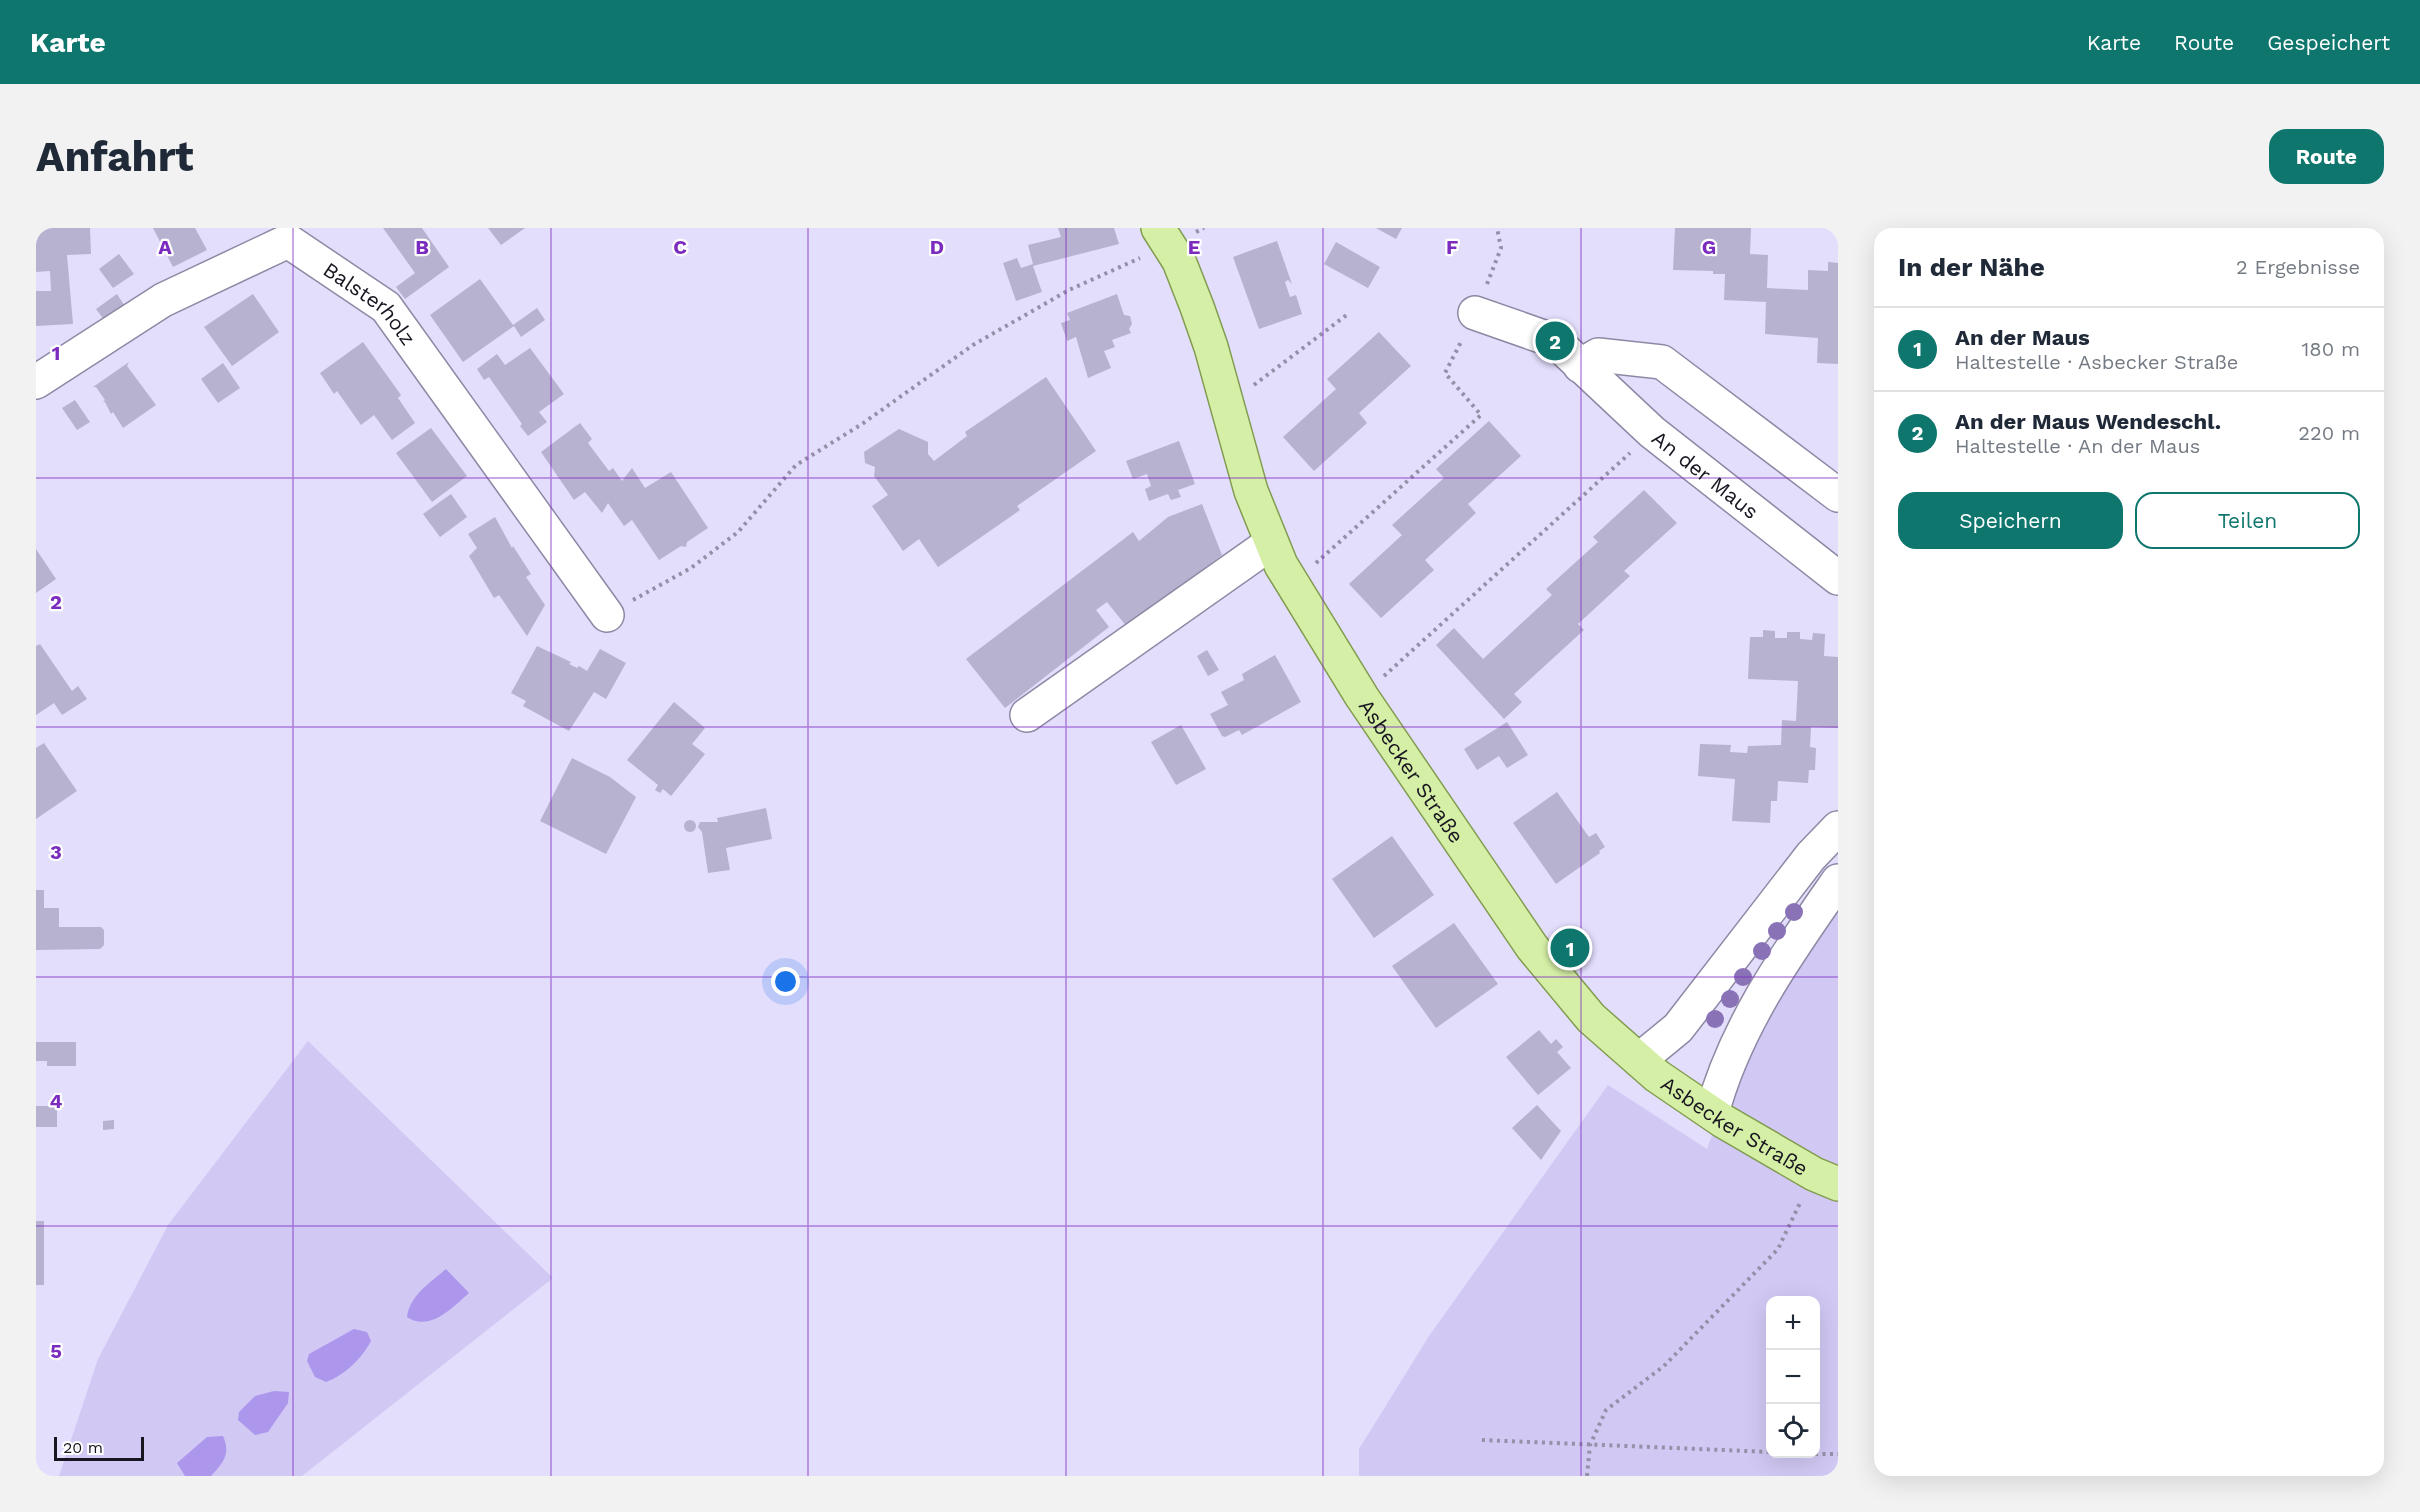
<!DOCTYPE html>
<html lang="de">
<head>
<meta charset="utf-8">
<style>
  :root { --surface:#fff; --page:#f2f2f3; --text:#1f2937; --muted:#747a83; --line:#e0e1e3; --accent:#0f766e }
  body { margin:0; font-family:"Work Sans",sans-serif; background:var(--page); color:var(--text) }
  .controls { position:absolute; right:18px; bottom:18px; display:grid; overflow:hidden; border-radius:12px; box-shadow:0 6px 24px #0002 }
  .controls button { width:54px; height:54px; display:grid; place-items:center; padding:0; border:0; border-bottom:2px solid var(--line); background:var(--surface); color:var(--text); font:30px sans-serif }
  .scale { position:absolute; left:18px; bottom:15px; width:90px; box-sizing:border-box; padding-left:6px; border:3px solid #171520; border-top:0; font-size:16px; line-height:21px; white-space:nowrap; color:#171520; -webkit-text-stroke:4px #fff; paint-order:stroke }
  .you { position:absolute; left:750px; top:754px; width:21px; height:21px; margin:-15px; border:4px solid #fff; border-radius:50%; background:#1a73e8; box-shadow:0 0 0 9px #1a73e833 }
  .badge { display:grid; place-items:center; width:39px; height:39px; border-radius:50%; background:var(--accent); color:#fff; font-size:20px; font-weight:700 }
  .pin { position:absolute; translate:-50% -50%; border:3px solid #fff; box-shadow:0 2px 6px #0006 }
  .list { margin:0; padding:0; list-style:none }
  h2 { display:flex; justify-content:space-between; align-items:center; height:78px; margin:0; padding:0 24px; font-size:26px }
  h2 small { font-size:20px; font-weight:400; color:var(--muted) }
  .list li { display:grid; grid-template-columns:39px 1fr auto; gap:18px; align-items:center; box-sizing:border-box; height:84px; padding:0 24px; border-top:2px solid var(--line) }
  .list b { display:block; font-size:22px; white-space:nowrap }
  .list p { margin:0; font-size:20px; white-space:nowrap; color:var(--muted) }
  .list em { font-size:20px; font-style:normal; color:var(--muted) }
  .actions { display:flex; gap:12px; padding:18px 24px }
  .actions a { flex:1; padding:14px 0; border:2px solid var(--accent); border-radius:18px; text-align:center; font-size:21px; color:var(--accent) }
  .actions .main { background:var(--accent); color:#fff }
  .icon { flex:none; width:33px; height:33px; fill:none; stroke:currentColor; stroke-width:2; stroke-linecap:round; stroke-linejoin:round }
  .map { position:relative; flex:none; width:1802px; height:1248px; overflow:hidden; border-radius:18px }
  header { display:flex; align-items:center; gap:36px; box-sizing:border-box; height:84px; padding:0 30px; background:var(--accent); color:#fff }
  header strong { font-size:28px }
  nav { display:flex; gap:33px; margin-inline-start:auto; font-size:21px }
  .intro { display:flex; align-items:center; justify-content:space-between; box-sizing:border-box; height:144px; padding:0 36px }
  h1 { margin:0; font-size:42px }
  .button { padding:15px 27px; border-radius:18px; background:var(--accent); color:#fff; font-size:21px; font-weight:700 }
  main { display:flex; gap:36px; padding:0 36px }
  aside { flex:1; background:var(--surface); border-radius:18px; box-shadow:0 6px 24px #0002 }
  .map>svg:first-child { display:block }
</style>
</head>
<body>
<header>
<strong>Karte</strong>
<nav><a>Karte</a><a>Route</a><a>Gespeichert</a></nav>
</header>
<div class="intro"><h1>Anfahrt</h1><a class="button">Route</a></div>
<main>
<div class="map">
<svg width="1802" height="1248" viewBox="0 0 1802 1248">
  <rect width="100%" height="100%" fill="#e4defd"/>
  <g fill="#d1c8f4" fill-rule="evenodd">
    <path d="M1802 673V1248H1323V1221L1393 1108 1572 857 1671 921 1720 787ZM1734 1072H1780V1226H1734Z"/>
    <polygon points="272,813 517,1050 266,1248 23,1248 62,1131 132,997"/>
  </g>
  <g fill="#ac97ed">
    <path d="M410 1041 433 1065C416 1080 394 1104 371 1089 374 1067 394 1055 410 1041Z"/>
    <path d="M318 1101 331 1104 335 1113C326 1130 309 1147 290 1154L279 1149 271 1133 273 1126Z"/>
    <polygon points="238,1163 253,1164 252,1175 232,1204 219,1207 202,1192 203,1184 219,1168"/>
    <path d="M187 1208C195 1226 187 1235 175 1248H149L141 1235 171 1209Z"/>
  </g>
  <g fill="#b7b2cf">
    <polygon points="0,0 54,0 55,26 31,27 37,96 0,98 0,63 15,63 14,43 0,44"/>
    <polygon points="117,0 159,0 171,22 137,39"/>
    <polygon points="347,0 386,0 413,39 369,71 360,59 379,45"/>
    <polygon points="452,0 489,0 465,17"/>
    <polygon points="1022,0 1078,0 1083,16 997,38 1006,64 980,73 967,35 981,30 985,40 997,36 992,17 1025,9"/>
    <polygon points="1340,0 1366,0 1360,11"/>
    <polygon points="1639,0 1715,0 1714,26 1732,27 1731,60 1772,62 1772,42 1792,43 1792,34 1802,35 1802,136 1781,135 1782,110 1729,106 1730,74 1688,72 1689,46 1677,46 1677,43 1637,42"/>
    <polygon points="1241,13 1256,56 1252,52 1249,54 1254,69 1260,67 1266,86 1223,101 1197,29"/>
    <polygon points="1300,14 1344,39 1332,60 1288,36"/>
    <polygon points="83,26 98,46 77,60 63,41"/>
    <polygon points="444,51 477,97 501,80 509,92 485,109 478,98 427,134 394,87"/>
    <polygon points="81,66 90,80 69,93 60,81"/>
    <polygon points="217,66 243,104 196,138 168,99"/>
    <polygon points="1081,66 1088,87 1094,88 1096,96 1093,101 1095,105 1076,112 1079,119 1068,123 1075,140 1052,150 1040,109 1031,113 1025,95 1034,92 1031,85"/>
    <polygon points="1343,104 1375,138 1323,185 1331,195 1278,243 1247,209 1300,161 1291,151"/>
    <polygon points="327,114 365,167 362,170 379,195 356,212 338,187 325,197 301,163 298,166 284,145"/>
    <polygon points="494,120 528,166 503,184 511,194 492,208 484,198 486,196 453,149 448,152 441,141 461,126 469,137"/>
    <polygon points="93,134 91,138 120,177 87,200 77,184 75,186 69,174 67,174 69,172 60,159 57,159"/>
    <polygon points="187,135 204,160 182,175 165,151"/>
    <polygon points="1010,149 1060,223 981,278 984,282 902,339 883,311 867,323 836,278 852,267 838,248 839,239 829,235 828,224 863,201 892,214 892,226 898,233 931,208 929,204"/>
    <polygon points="39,172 54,194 41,202 26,180"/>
    <polygon points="1453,193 1485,228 1432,276 1440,285 1389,332 1398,342 1345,390 1313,356 1366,307 1356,297 1408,250 1400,241"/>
    <polygon points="544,195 556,211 552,215 573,243 577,240 586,253 596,240 609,260 635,244 672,300 651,314 650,319 645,318 623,332 596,292 588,298 572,275 566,285 549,264 538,272 505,224"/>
    <polygon points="395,200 431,248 396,274 360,225"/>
    <polygon points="1143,213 1159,256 1142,262 1145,269 1135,272 1132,266 1113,273 1109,261 1115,258 1111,246 1097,251 1090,233"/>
    <polygon points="1608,262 1641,295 1588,343 1594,348 1542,396 1548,402 1478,466 1486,474 1468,491 1400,417 1418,400 1447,431 1516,367 1510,361 1562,314 1557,309"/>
    <polygon points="415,266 431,289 404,309 387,286"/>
    <polygon points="1166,276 1186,327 1091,399 1071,374 1060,382 1073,399 969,480 930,431 1097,304 1103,313 1132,289"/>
    <polygon points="459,289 476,320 477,318 495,346 490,349 509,377 491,408 463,367 458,370 433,328 441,320 432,306"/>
    <polygon points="0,321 20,351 0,365"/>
    <polygon points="1727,402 1739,403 1739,410 1751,410 1751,404 1764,404 1764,411 1776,412 1777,405 1789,406 1788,428 1802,429 1802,500 1775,499 1774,519 1780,520 1779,542 1773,542 1772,555 1742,553 1741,573 1735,573 1734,595 1696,593 1699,551 1662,548 1664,516 1695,517 1694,524 1711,525 1712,518 1745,517 1746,492 1760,493 1762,453 1712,451 1714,409 1727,409"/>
    <polygon points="4,416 36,463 42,458 51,471 26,487 18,475 0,487 0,418"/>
    <polygon points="501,418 535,434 533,436 541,440 543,438 551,443 564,421 590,435 570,471 558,464 533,503 487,478 490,473 475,465"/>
    <polygon points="1171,422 1183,442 1172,448 1161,428"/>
    <polygon points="1239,427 1265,474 1206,507 1203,502 1189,509 1186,508 1174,486 1192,477 1185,464 1208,452 1206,446"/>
    <polygon points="638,474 669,500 656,516 669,526 635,568 627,561 624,565 619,562 622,557 591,532"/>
    <polygon points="1471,494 1492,527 1471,540 1463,528 1441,542 1428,521"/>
    <polygon points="1145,497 1170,541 1140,557 1115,514"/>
    <polygon points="8,515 41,563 0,591 0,520"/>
    <polygon points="536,530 574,549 600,569 570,626 504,593"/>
    <polygon points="1521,564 1553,609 1560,605 1569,619 1563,623 1564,625 1520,656 1477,595"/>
    <polygon points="730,580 736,611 690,620 694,642 672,645 666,604 662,599 664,594 682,594 681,590"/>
    <circle cx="654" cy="598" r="6"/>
    <polygon points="1356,608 1398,667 1338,710 1296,651"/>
    <polygon points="0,662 8,662 8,680 23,680 23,699 65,699 68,702 68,717 64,721 0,722"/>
    <polygon points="1418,695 1462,756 1400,800 1356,738"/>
    <polygon points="1503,802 1515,816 1520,811 1527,819 1521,824 1535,840 1502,867 1470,829"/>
    <polygon points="0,814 40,814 40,838 11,838 11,833 0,833"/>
    <polygon points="1501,877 1525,903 1505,932 1476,900"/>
    <rect x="0" y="878" width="21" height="21"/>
    <polygon points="78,892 78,901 67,902 67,893"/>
    <rect x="0" y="993" width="8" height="64"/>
  </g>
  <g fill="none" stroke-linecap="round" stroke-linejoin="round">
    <defs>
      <g id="minor">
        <path id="s1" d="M1439 85 1519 113 1616 204 1802 350"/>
        <polyline points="1544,138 1562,127 1626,134 1802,267"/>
        <path id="s2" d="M0 154 127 72 252 13 350 79 571 387"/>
        <polyline points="991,487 1235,315"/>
        <polyline points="1603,832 1642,800 1775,628 1802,600"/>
        <path d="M1676 885C1699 799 1751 726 1802 653"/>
      </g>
      <g id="major">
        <path id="s3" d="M1122 0 1143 33 1161 79 1175 119 1215 263 1245 337 1326 469 1496 719 1555 790 1621 848 1687 893 1778 946 1802 956"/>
      </g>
    </defs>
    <use href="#minor" stroke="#8e88a4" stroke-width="36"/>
    <use href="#major" stroke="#819c50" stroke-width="36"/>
    <g stroke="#9590a7" stroke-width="4" stroke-dasharray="3 4.5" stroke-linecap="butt">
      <polyline points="1160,4 1168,0"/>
      <polyline points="1451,56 1465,20 1461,0"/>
      <polyline points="1218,157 1312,86"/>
      <polyline points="1280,335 1445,187 1409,145 1426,112"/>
      <polyline points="597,372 655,340 702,304 760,237 826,196 937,117 1033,62 1104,30"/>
      <polyline points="1348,448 1594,225"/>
      <polyline points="1446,1212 1734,1224"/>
      <polyline points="1779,1226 1802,1226"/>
      <polyline points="1551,1248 1554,1217 1570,1182 1628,1138 1742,1021 1765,973"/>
    </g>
    <use href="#minor" stroke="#fff" stroke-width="33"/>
    <use href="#major" stroke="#d6efa6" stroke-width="33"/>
  </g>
  <g fill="#8a72b7">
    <circle cx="1758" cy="684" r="9"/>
    <circle cx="1741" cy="703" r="9"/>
    <circle cx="1726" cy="723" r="9"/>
    <circle cx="1707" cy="749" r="9"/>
    <circle cx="1694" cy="771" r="9"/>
    <circle cx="1679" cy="791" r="9"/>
  </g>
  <path fill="none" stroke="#7b2cbf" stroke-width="1.5" stroke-opacity="0.55" d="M257 0V1248M515 0V1248M772 0V1248M1030 0V1248M1287 0V1248M1545 0V1248M0 250H1802M0 499H1802M0 749H1802M0 998H1802"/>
  <g text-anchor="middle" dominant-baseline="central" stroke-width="4.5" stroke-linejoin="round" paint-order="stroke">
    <g font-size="21" fill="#171520" stroke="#fff">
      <text stroke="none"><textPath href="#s2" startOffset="393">Balsterholz</textPath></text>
      <text stroke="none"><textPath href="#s1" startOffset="286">An der Maus</textPath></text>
      <text stroke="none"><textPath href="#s3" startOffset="604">Asbecker Straße</textPath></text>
      <text stroke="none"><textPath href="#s3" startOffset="1090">Asbecker Straße</textPath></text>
    </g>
  </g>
  <g font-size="20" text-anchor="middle" font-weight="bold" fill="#7b2cbf" stroke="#fff" stroke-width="4.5" stroke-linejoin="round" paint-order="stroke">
    <text x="129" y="26">A</text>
    <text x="386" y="26">B</text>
    <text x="644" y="26">C</text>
    <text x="901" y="26">D</text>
    <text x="1158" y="26">E</text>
    <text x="1416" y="26">F</text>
    <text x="1673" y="26">G</text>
    <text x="20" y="132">1</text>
    <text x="20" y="381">2</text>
    <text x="20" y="631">3</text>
    <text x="20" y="880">4</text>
    <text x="20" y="1130">5</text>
  </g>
</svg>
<div class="controls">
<button>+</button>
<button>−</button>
<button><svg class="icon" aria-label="locate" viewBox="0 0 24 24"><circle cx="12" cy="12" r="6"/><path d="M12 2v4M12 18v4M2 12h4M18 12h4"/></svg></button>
</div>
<div class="scale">20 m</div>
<div class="you"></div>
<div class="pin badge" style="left:1534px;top:720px">1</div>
<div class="pin badge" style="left:1519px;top:113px">2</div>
</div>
<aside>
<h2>In der Nähe<small>2 Ergebnisse</small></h2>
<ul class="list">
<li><span class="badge">1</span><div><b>An der Maus</b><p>Haltestelle · Asbecker Straße</p></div><em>180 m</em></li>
<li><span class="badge">2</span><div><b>An der Maus Wendeschl.</b><p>Haltestelle · An der Maus</p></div><em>220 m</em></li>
</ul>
<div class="actions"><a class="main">Speichern</a><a>Teilen</a></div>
</aside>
</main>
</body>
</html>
